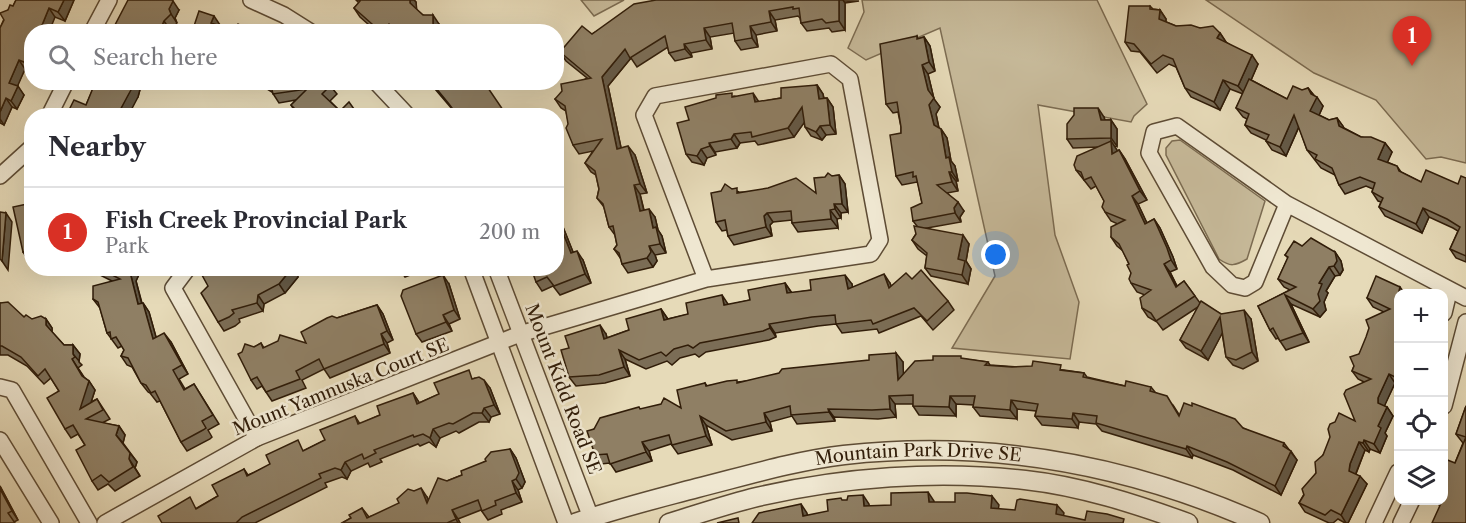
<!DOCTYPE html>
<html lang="en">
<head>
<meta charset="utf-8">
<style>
  :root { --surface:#fff; --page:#f7f7f7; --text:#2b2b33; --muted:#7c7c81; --line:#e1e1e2; --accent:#d93025 }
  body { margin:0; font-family:"Libre Caslon Text",serif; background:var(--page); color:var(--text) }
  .controls { position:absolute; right:18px; bottom:18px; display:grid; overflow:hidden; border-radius:12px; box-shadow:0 6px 24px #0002 }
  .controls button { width:54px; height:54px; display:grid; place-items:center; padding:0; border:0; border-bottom:2px solid var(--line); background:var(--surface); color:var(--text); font:30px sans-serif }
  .you { position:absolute; left:996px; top:255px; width:21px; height:21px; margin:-15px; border:4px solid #fff; border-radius:50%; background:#1a73e8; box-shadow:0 0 0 9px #1a73e833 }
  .badge { display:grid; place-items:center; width:39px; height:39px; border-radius:50%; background:var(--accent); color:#fff; font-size:20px; font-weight:700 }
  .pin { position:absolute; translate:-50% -50px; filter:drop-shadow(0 2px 3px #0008) }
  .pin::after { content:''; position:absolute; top:32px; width:21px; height:18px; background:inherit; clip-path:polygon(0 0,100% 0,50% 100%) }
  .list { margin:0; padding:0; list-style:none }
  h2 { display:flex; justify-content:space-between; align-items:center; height:78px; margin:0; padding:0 24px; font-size:26px }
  h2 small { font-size:20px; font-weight:400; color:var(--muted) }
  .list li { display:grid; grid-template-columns:39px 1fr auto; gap:18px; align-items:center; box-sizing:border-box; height:90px; padding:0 24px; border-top:2px solid var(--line) }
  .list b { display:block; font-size:22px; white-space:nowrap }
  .list p { margin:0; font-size:20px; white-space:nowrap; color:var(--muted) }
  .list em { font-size:20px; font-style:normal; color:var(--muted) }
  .icon { flex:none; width:33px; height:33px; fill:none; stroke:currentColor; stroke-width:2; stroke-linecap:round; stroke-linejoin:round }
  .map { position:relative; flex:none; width:1466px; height:523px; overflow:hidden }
  .search { position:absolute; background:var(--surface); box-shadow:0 6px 24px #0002; left:24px; top:24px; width:540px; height:66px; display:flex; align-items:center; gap:15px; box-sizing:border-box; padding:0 21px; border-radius:24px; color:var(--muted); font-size:22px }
  .panel { position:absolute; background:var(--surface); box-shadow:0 6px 24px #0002; left:24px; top:108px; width:540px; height:168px; border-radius:24px }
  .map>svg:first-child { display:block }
</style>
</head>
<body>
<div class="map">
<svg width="1466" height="523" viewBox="0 0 1466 523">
  <rect width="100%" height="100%" fill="#e6dab8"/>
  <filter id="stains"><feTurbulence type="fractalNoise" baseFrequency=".00333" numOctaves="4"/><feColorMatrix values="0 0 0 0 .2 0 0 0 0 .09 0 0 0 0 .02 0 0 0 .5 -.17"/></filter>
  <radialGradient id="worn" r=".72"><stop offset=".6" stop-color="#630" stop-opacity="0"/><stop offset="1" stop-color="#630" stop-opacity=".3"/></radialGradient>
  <g fill="#c7ba9a" stroke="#7c6c52" stroke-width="1.5">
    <polygon points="581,0 624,0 594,16"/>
    <polygon points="862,0 1097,0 1147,104 1134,116 1131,122 1038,105 1055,235 1079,302 1070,359 952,348 995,276 940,28 866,60 848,48 864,12"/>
    <polygon points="1206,0 1466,0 1466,163 1441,157 1426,159 1376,100 1314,73"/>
    <path d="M1180 140 1265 201 1247 259C1235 266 1230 267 1219 259L1166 155V148L1172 141Z"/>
  </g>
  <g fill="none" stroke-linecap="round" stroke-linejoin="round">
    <defs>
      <g id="minor">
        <polyline points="251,0 284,15 311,32"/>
        <polyline points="92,32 109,0"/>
        <polyline points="376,82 408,116"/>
        <polyline points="49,116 66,82"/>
        <polyline points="0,176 32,147"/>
        <polyline points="1287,204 1255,282 1245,288 1232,285 1213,267 1149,153 1154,132 1177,126 1287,204 1466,298"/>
        <polyline points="188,268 173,288 257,438"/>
        <polyline points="471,268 566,523"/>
        <polyline points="496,268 593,523"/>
        <polyline points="1444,313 1449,292"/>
        <polyline points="0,387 12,390 89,523"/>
        <polyline points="1444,406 1466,322"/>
        <polyline points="0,440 51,523"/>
        <polyline points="105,523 257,438 520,334 706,279 871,254 880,240 850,79 831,64 655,96 644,115 706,279"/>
        <polyline points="1374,523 1398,472"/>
        <polyline points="1401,523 1412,500"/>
      </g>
      <g id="tertiary">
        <path id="s1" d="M575 523C615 509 656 499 697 488 745 476 794 461 844 455 989 439 1127 464 1260 523"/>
        <path d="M669 523C699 514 728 504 757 497 843 477 937 470 1025 480 1080 486 1136 504 1188 523"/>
      </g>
    </defs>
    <use href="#minor" stroke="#5e4c35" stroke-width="18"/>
    <use href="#tertiary" stroke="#5e4c35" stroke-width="21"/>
    <use href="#minor" stroke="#efe7d1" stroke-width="15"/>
    <use href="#tertiary" stroke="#efe7d1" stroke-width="18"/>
  </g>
  <g fill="#7b6d56" stroke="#311d09" stroke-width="1.5">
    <polygon points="16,0 74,0 65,21 55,17 32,32 32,72 25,69 17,86 24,95 17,109 12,107 4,125 0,123 0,28 8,10 13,6"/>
    <polygon points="356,0 414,0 416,2 416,9 423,15 439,24 439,32 377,32 360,17 354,8 359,3"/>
    <polygon points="656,0 859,1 845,3 845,30 832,32 829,28 807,31 801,23 800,18 798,16 775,20 777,31 756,35 758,47 741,50 735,41 734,33 710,37 712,49 691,53 692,57 675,61 669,53 668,47 637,67 631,58 608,86 621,148 635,155 647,193 640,194 644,210 655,217 658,230 662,236 666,253 655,255 657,261 653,267 628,273 622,264 621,259 614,249 617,245 615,235 609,227 604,207 597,198 599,189 596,175 591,172 585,163 593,151 579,154 573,145 566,111 561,108 555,99 587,78 566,61 560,52 592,34"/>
    <polygon points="1150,6 1153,9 1160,10 1166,19 1166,22 1176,26 1200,28 1220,33 1226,42 1258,64 1251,80 1287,99 1308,88 1323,106 1319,115 1329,120 1337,118 1344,128 1361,137 1385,143 1392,152 1387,162 1397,166 1401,172 1421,182 1458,184 1466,178 1466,262 1456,258 1450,249 1458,231 1453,228 1429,217 1422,233 1385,216 1379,207 1381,202 1378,201 1372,192 1373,189 1366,186 1345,194 1339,185 1335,175 1321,168 1307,150 1299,127 1286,156 1272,150 1266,141 1266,140 1251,133 1245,125 1247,119 1243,117 1236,108 1243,94 1230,89 1220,110 1191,97 1185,88 1176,67 1169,64 1157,73 1140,52 1131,51 1125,42"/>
    <polygon points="179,10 175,18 177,23 170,32 120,32 115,25"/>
    <polygon points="917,36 918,39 924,37 930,46 935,71 928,74 934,99 940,107 936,114 939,128 941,129 947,138 951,161 955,166 958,181 956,181 958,191 947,193 964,211 960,217 961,222 927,228 969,244 966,261 971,269 968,284 931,276 925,268 927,256 918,249 912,240 916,234 917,226 913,221 922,203 918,183 917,182 902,185 896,176 901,133 901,127 898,112 893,113 886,104"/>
    <polygon points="88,82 142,82 138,97 86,105 93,89"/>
    <polygon points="256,82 327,82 337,94 330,101 340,111 359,116 298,116 291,105 296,100 279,103 272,92"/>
    <polygon points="429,82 476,82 475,84 503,110 505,109 510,116 458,116"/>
    <polygon points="817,85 823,94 824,98 827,98 833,107 836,134 826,135 822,140 811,136 805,127 804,122 794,137 758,145 755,141 740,143 737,148 715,152 716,155 707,158 704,165 692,162 686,154 689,120 734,96 759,102 781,98"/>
    <polygon points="1104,117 1105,120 1111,120 1117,129 1117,146 1115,147 1117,151 1119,150 1125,159 1147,200 1138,204 1147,223 1154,219 1160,228 1173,257 1177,269 1170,272 1177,286 1184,281 1200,303 1221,314 1251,319 1258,361 1243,369 1233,365 1226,357 1222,333 1208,360 1186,348 1180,340 1198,307 1163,330 1157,322 1148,317 1142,308 1145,295 1137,292 1131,283 1131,273 1129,264 1123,251 1117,246 1111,237 1118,224 1111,221 1105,212 1104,201 1096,186 1091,189 1076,170 1098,147 1073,148 1067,139"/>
    <polygon points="839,175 845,184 848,212 841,213 841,218 837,219 838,228 798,232 792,223 792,220 773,222 770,225 772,236 734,245 728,236 727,230 722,231 716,222 732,189 739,192 816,193 832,176"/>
    <polygon points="32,203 32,261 29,261 23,252"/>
    <polygon points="561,206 563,227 573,252 583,260 591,283 560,295 553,286 542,291 536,282"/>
    <polygon points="1302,246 1335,252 1341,261 1343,270 1340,275 1335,276 1326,291 1328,293 1324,302 1326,310 1320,317 1291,304 1309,342 1286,350 1278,338 1276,339 1270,330 1258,306 1290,290 1284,287 1278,279 1288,258 1285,255"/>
    <polygon points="90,268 142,268 136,281 142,303 143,303 149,312 156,337 171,342 188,374 179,379 185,389 194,384 219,424 208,430 212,437 210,439 187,451 181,442 160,401 157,402 150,393 148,392 141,383 132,367 127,365 121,356 124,350 122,346 118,348 107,333 100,308 93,299 112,281 92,271"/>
    <polygon points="216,268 298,268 297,271 298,277 285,293 264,304 263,311 239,319 240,322 235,326 224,331 218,322 208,286"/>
    <polygon points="399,268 428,268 405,277"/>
    <polygon points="912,279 948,301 954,310 933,330 921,316 879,333 877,329 842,333 836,324 818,326 775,333 776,337 769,340 706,352 699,357 695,354 680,358 672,365 667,361 646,369 625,359 630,376 605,383 576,386 569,377 606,334 607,338 629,330 661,309 668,319 750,300 785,283 792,293 852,284 852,287 890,283 891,286"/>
    <polygon points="449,284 460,319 449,324 452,331 422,342 416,334"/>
    <polygon points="1398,294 1398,384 1395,383 1384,406 1387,407 1393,416 1385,433 1387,436 1380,453 1370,449 1369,452 1365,450 1356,474 1367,484 1348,523 1345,523 1338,519 1333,523 1329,523 1305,512 1299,503 1316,473 1323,455 1355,421 1364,382 1358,379 1352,371 1359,354 1384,312 1373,307 1367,298"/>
    <polygon points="0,303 24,317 32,319 46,319 52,328 52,332 64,345 73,345 80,354 79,362 82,365 78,368 84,377 89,381 95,390 91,402 97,399 110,419 102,423 119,426 125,435 123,443 137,462 135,468 140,476 115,491 108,484 98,490 92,481 85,445 78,434 71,438 65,429 59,391 51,378 44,384 27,366 8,355 0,355"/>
    <polygon points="377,305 383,314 393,340 387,343 390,353 330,378 324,369 302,380 306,388 272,401 262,386 257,389 251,380 254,347 261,343 264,348 306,343 337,318"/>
    <polygon points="963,359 988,362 990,365 1064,370 1084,373 1087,377 1125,386 1151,387 1155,392 1173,405 1180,416 1243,428 1291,451 1297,460 1281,495 1233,470 1193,455 1192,458 1102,431 1096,424 1079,422 1078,428 1042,425 1035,416 1036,411 1017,409 1017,419 980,416 973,407 974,405 956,404 956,416 919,415 913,406 913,404 895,404 896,417 878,419 834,417 835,421 797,424 792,416 770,422 772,431 732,440 706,425 712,445 678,454 671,444 649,451 652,461 616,472 610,463 601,464 595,455 594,429 641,409 681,408 705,383 707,386 738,382 903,362 903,374 933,360"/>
    <polygon points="475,378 490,388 500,414 491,417 489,422 479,422 459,433 456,431 440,438 436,447 429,442 420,446 418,444 380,459 382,462 370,467 368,463 351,471 347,479 342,477 325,483 327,487 255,523 162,523 197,508 218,496 244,469 248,475 305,450 325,440 355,416 360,424 380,415 413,393 419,403"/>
    <polygon points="1466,406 1466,523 1439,505 1436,501 1443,501 1455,463 1463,443 1456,434"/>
    <polygon points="510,449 516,458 525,482 522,488 518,490 522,502 501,510 502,514 488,520 481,510 458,519 460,523 342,523 351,518 362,508 369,517 427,497 428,500 447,481 462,475 486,461"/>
    <polygon points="0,486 18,520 14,522 0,523"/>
  </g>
  <g fill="#645946" stroke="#311d09" stroke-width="1.5">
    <polygon points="64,0 74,0 65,21 58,12"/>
    <polygon points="410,0 414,0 416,2 417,12 410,3"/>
    <polygon points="839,0 843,0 845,3 845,30 839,21"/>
    <polygon points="173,1 179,10 175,18 177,23 171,14 169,9"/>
    <polygon points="49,8 55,17 49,32 41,32 40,30"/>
    <polygon points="1160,10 1166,19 1165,28 1159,19"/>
    <polygon points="769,11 775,20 777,31 771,22"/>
    <polygon points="433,15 439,24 439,31 433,25"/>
    <polygon points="214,16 220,25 218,32 211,23"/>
    <polygon points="164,21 170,30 170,32 159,32"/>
    <polygon points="389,24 395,32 382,32"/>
    <polygon points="750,26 756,35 758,47 752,38"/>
    <polygon points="704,28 710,37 712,49 706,40"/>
    <polygon points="1220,33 1226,42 1224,47 1217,38"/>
    <polygon points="924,37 930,46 935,71 929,62"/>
    <polygon points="684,44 691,53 692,57 685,49"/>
    <polygon points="625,49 631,58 608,86 623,157 617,149 602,77"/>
    <polygon points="1252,55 1258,64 1245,94 1238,86"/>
    <polygon points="19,60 25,69 15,92 9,83"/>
    <polygon points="922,65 928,74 934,99 940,107 936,114 940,134 934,125 929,105 928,90"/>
    <polygon points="1223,80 1230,89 1220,110 1214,102"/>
    <polygon points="134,82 142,82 138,97 128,116 120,116 118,114"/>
    <polygon points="817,85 823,94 825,108 819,99"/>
    <polygon points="18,86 24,95 17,109 11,101"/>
    <polygon points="1308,88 1315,97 1317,97 1323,106 1317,120 1310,111 1311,94"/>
    <polygon points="753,93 759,102 755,102"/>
    <polygon points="6,98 12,107 4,125 0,119 0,112"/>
    <polygon points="827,98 833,107 836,134 830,125"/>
    <polygon points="802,107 809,116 794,137 788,128"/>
    <polygon points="1098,108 1104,117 1107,129 1101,120"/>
    <polygon points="1294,115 1300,124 1286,156 1280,147"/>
    <polygon points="1337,118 1343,126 1346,134 1339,126"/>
    <polygon points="1111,120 1117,129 1117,146 1111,138"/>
    <polygon points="820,126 826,135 822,140 816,132"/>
    <polygon points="941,129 947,138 951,161 955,166 958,181 952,172 946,158"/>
    <polygon points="734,134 740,143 737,148 731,139"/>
    <polygon points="1111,141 1117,150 1118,162 1112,154"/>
    <polygon points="709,143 715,152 716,155 710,146"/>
    <polygon points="1385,143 1392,152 1385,168 1378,159"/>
    <polygon points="628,146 635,155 647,193 640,184"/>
    <polygon points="701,149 707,158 704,165 697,156"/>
    <polygon points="1119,150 1125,159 1147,200 1140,191"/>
    <polygon points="949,172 956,181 958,191 952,182"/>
    <polygon points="839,175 845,184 848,212 842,204"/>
    <polygon points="634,185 640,194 646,220 640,211"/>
    <polygon points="1132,196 1138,204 1151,232 1145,224"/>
    <polygon points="556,199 561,206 563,227 577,262 571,253 557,218"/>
    <polygon points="958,202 964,211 960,217 961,222 955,213 954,208"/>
    <polygon points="834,204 841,213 841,218 835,209"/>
    <polygon points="1423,208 1429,217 1422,233 1416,224"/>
    <polygon points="649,209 655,217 658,230 662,236 666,253 660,244 653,228"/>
    <polygon points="830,210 837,219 838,228 831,219"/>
    <polygon points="6,213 12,222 8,270 2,261"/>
    <polygon points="767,213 773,222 770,225 772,236 766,227 764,216"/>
    <polygon points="1154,219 1160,228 1173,257 1177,269 1171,260"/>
    <polygon points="963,235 969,244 966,261 971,269 968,284 962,275 958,259"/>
    <polygon points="649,246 655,255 657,261 653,267 647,258"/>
    <polygon points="577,251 583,260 591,283 585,274"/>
    <polygon points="1335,252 1341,261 1343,270 1340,275 1334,266"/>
    <polygon points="1164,264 1170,272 1182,296 1176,287"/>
    <polygon points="1329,267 1335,276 1326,291 1328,293 1324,302 1326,310 1320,317 1313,309 1319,283"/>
    <polygon points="132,268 142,268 136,281 144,313 138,304 130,272"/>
    <polygon points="292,268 298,268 297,271 298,277 285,293 279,284"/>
    <polygon points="884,274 890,283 895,296 889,288"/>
    <polygon points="443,275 449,284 460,319 454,310"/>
    <polygon points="845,275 852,284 854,298 848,289"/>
    <polygon points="785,283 791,292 793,302 787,293"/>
    <polygon points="1400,287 1405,294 1398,294 1398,296 1398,295"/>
    <polygon points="258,295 264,304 263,311 257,303"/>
    <polygon points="722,295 728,304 731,314 724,305"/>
    <polygon points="1285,295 1291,304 1309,342 1303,333"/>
    <polygon points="143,303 149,312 159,348 153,339"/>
    <polygon points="377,305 383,314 393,340 387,331"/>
    <polygon points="661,309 667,318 670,329 664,320"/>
    <polygon points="1244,310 1251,319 1258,361 1252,352"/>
    <polygon points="443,315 449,324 452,331 446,322"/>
    <polygon points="1220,317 1226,326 1208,360 1201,351"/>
    <polygon points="46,319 52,328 52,334 46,325"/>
    <polygon points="769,324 775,333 776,337 770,328"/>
    <polygon points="600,325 606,334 610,348 604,339"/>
    <polygon points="164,333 171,342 188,374 182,365"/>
    <polygon points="381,334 387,343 390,353 384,344"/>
    <polygon points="73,345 80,354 79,361 73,354"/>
    <polygon points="619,350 625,359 630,376 624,367"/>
    <polygon points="896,353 903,362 904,388 898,380"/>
    <polygon points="72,359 88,384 89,381 95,390 86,418 80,409"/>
    <polygon points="1398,369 1398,382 1395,377"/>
    <polygon points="1389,374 1395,383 1384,407 1378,403 1378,398"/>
    <polygon points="484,380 490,388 500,414 494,405"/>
    <polygon points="413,393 419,402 423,413 417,404"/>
    <polygon points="889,396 895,404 896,417 890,409"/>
    <polygon points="950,396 956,404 956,416 949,407"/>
    <polygon points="1011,400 1017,409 1017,419 1010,410"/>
    <polygon points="1387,407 1393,416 1385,433 1387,436 1380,453 1374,444 1378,426"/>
    <polygon points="484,408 491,417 489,422 482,413"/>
    <polygon points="828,409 834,417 835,421 829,412"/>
    <polygon points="764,413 770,422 772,431 766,422"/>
    <polygon points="1073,413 1079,422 1078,428 1072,419"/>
    <polygon points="700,416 706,425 712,445 706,436"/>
    <polygon points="119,426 125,435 123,443 116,435"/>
    <polygon points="433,429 440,438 436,447 430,438"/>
    <polygon points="1364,440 1370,449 1369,452 1363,443"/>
    <polygon points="642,442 649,451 652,461 646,452"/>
    <polygon points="1359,442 1365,450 1356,473 1355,479 1349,471 1350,464"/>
    <polygon points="1284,443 1297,460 1281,495 1275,486 1283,446"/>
    <polygon points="1187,446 1193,455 1192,458 1186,449"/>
    <polygon points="510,449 516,458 525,482 522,488 516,479"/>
    <polygon points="130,453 137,462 135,468 140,476 129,459"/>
    <polygon points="345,462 351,471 347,479 341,470"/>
    <polygon points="1360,476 1367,484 1348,523 1346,523 1341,515"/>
    <polygon points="512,481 518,490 522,502 516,493"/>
    <polygon points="0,486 18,520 12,511 0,489"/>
    <polygon points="421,488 427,497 433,512 427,503"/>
    <polygon points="928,492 934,501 935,511 929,502"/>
    <polygon points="863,495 869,504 871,514 864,506"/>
    <polygon points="992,496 999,505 997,517 991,508"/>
    <polygon points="801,504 807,513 809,523 803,516"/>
    <polygon points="1057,505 1064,513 1062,523 1056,514"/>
    <polygon points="452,510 458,519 460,523 458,523 456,519"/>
  </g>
  <g fill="#8f7f64" stroke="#311d09" stroke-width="1.5">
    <polygon points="16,0 64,0 58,12 49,8 40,30 42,32 32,32 32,64 31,65 19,60 9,83 18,86 11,101 6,98 0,112 0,28 4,20 0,13 8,10 10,5 13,6"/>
    <polygon points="128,0 172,0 173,1 169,9 171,14 164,21 159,32 121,32 122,28 115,25"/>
    <polygon points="359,0 410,0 410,3 423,15 433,15 433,25 438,29 436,32 398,32 389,24 381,32 354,8 360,1"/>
    <polygon points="656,0 839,0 839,21 826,23 822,19 801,23 799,8 793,9 793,7 769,11 771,22 750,26 752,38 735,41 732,23 704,28 706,40 684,44 685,49 669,53 665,36 630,58 625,49 602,77 617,149 628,146 640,184 634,185 640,211 649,209 653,228 656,227 660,244 649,246 651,252 647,258 622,264 619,253 614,249 617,245 613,226 609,227 603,204 597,198 599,189 595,171 585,163 602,139 573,145 566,128 568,124 565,106 555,99 562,91 561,84 591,78 560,52 582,26 592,34 634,4"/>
    <polygon points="1129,6 1150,6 1150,9 1160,10 1159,19 1176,26 1191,25 1200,28 1213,26 1220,33 1217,38 1252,55 1238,86 1223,80 1214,102 1185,88 1173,59 1163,55 1151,64 1134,44 1125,42"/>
    <polygon points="199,11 214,16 211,23 235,31 238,24 254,32 192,32"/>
    <polygon points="917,36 917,39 924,37 929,62 922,65 928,90 934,98 929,105 934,125 941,129 946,158 949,157 952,172 949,172 952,182 937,185 958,202 954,208 955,213 913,221 911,208 922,203 916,176 913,177 913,172 896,176 890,135 901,133 901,127 897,102 886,104 880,44"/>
    <polygon points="1249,79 1287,99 1293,86 1302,90 1308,88 1311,94 1317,97 1310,111 1329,120 1337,118 1339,126 1361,137 1371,137 1385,143 1378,159 1397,166 1399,171 1421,182 1426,170 1458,184 1461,176 1466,178 1466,256 1450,249 1460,227 1447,219 1423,208 1416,224 1379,207 1383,198 1372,192 1375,183 1360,177 1339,185 1332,168 1315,159 1317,155 1307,150 1294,115 1280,147 1266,141 1269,135 1245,125 1249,114 1236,108"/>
    <polygon points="93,82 134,82 132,88 118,114 122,116 66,116 74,100 86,105 95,83"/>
    <polygon points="265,82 327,82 331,85 322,94 340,111 349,102 359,116 298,116 298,112 291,105 307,89 273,94 271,86"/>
    <polygon points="431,82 460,82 486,85 503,110 505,109 509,116 458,116 449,104"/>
    <polygon points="817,85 819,99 827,98 830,125 820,126 816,132 805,127 802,107 788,128 752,137 751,132 734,134 731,139 709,143 710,146 701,149 697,156 686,154 677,123 689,120 685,107 716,98 716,95 732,93 732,97 753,93 755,102 781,98 781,88"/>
    <polygon points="1074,108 1098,108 1101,120 1111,120 1111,138 1067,139 1067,124 1074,115"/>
    <polygon points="1111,141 1112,154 1119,150 1140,191 1132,196 1145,224 1154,219 1167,248 1171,260 1164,264 1176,287 1184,281 1195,296 1156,321 1151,313 1142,308 1140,298 1151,290 1131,283 1129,279 1131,273 1127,265 1129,264 1119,244 1111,237 1111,227 1125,220 1105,212 1102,207 1104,201 1091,177 1084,180 1081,172 1076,170 1074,165 1077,156"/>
    <polygon points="828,173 832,176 839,175 842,204 834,204 835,209 830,210 831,219 792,223 791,211 767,213 764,216 766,227 728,236 725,220 716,222 711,193 721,191 725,184 732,189 737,188 737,193 768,188 796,178 816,193 814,178 825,177"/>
    <polygon points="32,203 32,250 23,252 13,207"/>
    <polygon points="0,212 6,213 2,261 0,259"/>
    <polygon points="556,213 557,218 571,253 577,251 585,274 554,286 547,277 536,282 531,268 556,268"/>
    <polygon points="914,226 963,235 958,259 965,261 962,275 925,268 927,253 912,240 916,234"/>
    <polygon points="1311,238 1335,252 1337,261 1334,266 1329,267 1319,283 1322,284 1318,294 1320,301 1313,309 1285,295 1303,333 1280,341 1273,328 1270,330 1258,306 1296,287 1278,279 1288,257 1285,255 1294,241 1302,246"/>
    <polygon points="99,268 132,268 130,272 138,304 143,303 153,339 164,333 182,365 173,370 184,390 194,384 213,415 202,421 206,428 203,430 181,442 155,391 151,393 146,385 141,383 128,358 121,356 124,350 116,337 111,339 110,332 107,333 98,302 93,299 93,286 120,279"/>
    <polygon points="216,268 292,268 279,284 258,295 257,303 232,310 234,313 229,317 218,322 201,293 208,286 202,275"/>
    <polygon points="921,270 948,301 927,321 914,308 873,324 871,320 836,324 835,315 812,317 769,324 770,328 763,331 700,343 693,348 688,345 674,349 666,356 661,352 639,360 619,350 624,367 599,375 569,377 561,350 569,348 565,336 600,325 604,339 629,330 626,319 661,309 664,320 688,314 686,303 722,295 724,305 750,300 748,290 785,283 787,293 811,290 810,280 845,275 848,289 884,274 889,288 906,273 912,279"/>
    <polygon points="443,275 454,310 443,315 446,322 416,334 401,296 403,290"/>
    <polygon points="1376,276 1400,287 1398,295 1398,369 1395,377 1389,374 1378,398 1378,403 1387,407 1378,426 1381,428 1374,444 1364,440 1363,443 1359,442 1350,464 1349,471 1360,476 1341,515 1331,510 1325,515 1299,503 1304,495 1302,489 1316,473 1315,462 1323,455 1330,437 1328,429 1330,424 1335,422 1339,413 1355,421 1344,394 1346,390 1371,379 1352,371 1354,366 1350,357 1359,354 1366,337 1369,328 1366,320 1390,309 1367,298"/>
    <polygon points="1201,301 1221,314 1244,310 1252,352 1236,360 1226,357 1220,317 1201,351 1180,340"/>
    <polygon points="8,302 24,317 26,315 32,319 41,316 46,319 46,325 64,345 73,345 73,354 75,357 72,359 82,376 89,381 80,409 97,399 103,410 86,419 119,426 116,435 130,453 129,459 133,467 109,482 101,475 92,481 76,450 85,445 73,425 65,429 47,398 59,391 45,369 38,376 21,357 2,346 0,346 0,303"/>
    <polygon points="377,305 387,331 381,334 384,344 324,369 319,359 296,371 300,379 266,392 257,377 251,380 238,354 242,352 245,344 254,347 261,343 263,348 278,341 280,335 306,343 301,332 327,318 332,316 337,318"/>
    <polygon points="896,353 898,380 915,361 933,360 933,356 961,356 961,358 988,362 985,365 1012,367 1032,366 1033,361 1061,365 1060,370 1084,373 1083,377 1125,386 1126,381 1151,387 1150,391 1167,396 1179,416 1184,403 1192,406 1192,403 1235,419 1243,428 1284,443 1283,446 1291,451 1275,486 1227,462 1187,446 1186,449 1096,423 1097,416 1073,413 1072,419 1035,416 1038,404 1011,400 1010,410 973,407 975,396 950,396 949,407 913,406 913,395 889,396 890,409 872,410 828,409 829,412 791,415 790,406 764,413 766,422 726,431 700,416 706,436 672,445 669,435 642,442 646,452 610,464 607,454 595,455 587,431 594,429 600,418 639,407 640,409 661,404 664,398 681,408 677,390 705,383 706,386 727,381 737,380 737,383 779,373 782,369 869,360 869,355"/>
    <polygon points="469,370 472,379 479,377 484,380 494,405 484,408 482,413 473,413 453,424 449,423 433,429 430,438 423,434 414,437 413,435 374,450 376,453 364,459 362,454 345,462 341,470 335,468 319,474 321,478 242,517 236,523 162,523 158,516 190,497 196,509 218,496 212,485 244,469 247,476 270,464 266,455 298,440 303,451 325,440 320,430 355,416 358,424 380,415 377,406 413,393 417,404 439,394 434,383"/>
    <polygon points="1466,406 1466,523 1432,523 1442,501 1443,501 1443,463 1445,459 1455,463 1466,437 1456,434"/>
    <polygon points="510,449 519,473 516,479 512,481 516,493 495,501 496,505 482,511 478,500 452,510 456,519 447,523 342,523 351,518 349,515 362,508 367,518 399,503 397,499 408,489 414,491 421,488 427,503 438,478 447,481 462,475 461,471 486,461 485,459 491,452"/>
    <polygon points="0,489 12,511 8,513 15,523 0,523"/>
    <polygon points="928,492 929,502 955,502 955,493 967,493 992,496 991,508 1015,510 1017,500 1020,499 1057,505 1056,514 1085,520 1087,511 1107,514 1124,519 1123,523 752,523 759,513 801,504 803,516 828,511 827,500 841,498 842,500 847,500 848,496 863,495 864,506 891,505 891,493"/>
    <polygon points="738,518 739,523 717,523"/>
  </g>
  <g text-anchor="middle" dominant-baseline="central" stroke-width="5" stroke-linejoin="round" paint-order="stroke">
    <g font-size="18" fill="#311d09" stroke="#efe7d1">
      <text transform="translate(341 387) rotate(-22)">Mount Yamnuska Court SE</text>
      <text transform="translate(563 389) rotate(69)">Mount Kidd Road SE</text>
      <text stroke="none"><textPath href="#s1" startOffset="352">Mountain Park Drive SE</textPath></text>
    </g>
  </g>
  <rect width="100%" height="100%" filter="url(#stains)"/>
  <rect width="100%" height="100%" fill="url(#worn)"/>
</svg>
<div class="controls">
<button>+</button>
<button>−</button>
<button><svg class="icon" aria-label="locate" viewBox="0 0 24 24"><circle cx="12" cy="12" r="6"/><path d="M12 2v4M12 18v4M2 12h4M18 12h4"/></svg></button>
<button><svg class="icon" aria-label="layers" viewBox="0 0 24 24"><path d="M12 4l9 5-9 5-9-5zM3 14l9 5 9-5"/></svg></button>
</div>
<div class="you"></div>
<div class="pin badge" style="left:1412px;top:66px">1</div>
<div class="search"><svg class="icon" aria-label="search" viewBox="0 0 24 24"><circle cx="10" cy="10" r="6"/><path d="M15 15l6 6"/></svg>Search here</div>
<section class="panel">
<h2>Nearby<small></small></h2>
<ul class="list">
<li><span class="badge">1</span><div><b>Fish Creek Provincial Park</b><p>Park</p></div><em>200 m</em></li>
</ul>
</section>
</div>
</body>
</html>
